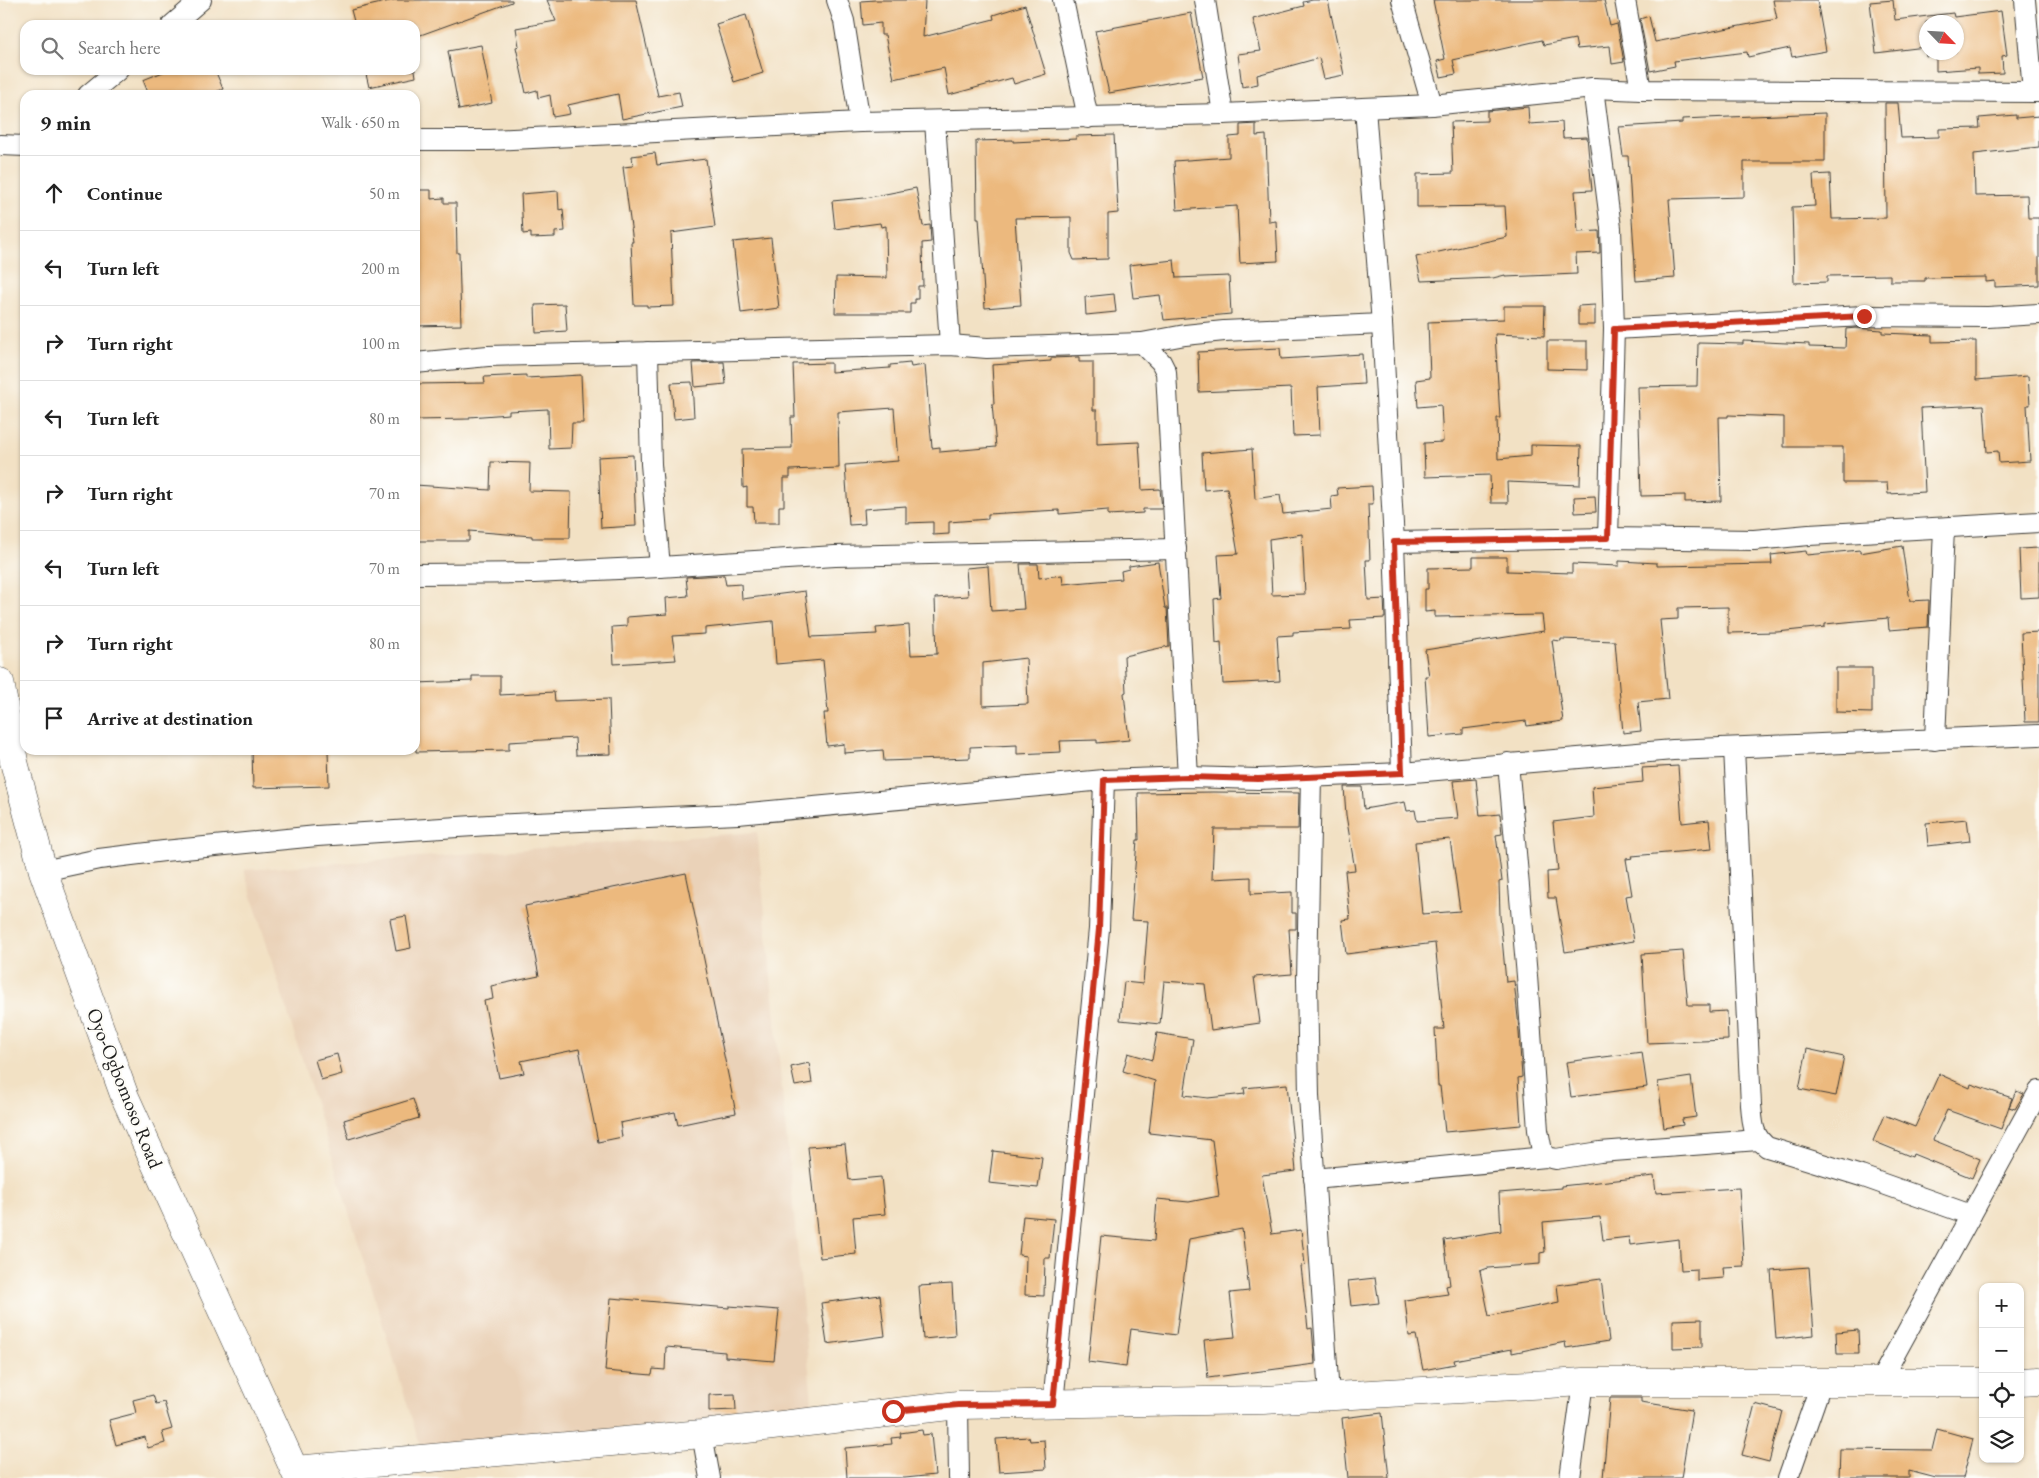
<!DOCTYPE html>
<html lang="en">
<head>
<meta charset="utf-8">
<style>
  :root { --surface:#fff; --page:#f6f6f6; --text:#222; --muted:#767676; --line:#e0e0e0 }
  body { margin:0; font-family:"EB Garamond",serif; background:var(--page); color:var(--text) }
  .controls { position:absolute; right:15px; bottom:15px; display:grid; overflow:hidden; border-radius:10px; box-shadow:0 1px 4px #0004 }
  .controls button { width:45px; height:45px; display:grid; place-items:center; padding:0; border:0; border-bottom:1px solid var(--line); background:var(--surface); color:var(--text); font:25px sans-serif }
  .compass { position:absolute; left:1919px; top:15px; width:45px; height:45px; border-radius:50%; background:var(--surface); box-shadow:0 1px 4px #0004; rotate:115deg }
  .stop { position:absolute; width:15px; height:15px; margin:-11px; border:4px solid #c8321e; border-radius:50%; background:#fff }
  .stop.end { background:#c8321e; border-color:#fff; box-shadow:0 1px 5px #0008 }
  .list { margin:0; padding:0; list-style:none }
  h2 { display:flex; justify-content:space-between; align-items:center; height:65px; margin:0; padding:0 20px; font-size:21px }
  h2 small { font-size:16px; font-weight:400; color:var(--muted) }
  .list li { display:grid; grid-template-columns:32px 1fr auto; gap:15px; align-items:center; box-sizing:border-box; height:75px; padding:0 20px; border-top:1px solid var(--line) }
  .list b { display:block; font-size:19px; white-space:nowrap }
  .list em { font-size:16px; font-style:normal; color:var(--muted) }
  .icon { flex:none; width:28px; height:28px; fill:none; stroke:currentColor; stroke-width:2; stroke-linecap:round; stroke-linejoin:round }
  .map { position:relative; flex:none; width:2039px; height:1478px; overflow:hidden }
  .search { position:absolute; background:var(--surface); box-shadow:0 1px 4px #0004; left:20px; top:20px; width:400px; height:55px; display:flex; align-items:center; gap:12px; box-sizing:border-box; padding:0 18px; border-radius:15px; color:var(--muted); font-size:19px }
  .panel { position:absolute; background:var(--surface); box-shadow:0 1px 4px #0004; left:20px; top:90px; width:400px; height:665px; border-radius:15px }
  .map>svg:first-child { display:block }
</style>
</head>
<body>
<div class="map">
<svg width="2039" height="1478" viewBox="0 0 2039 1478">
  <rect width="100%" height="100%" fill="#fdfcf7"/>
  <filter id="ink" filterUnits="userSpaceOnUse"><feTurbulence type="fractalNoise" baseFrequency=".02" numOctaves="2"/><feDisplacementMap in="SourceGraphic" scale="10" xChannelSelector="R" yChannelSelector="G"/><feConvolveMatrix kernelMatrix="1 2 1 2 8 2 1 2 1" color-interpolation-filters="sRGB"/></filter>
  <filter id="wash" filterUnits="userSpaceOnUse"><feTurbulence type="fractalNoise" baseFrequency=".0096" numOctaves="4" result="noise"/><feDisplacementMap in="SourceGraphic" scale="20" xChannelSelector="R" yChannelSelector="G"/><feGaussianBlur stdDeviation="1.12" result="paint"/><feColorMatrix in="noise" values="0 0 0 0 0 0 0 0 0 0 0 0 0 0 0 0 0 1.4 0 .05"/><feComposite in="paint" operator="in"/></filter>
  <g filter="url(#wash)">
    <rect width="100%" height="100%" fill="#f2e1c4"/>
    <polygon fill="#ead2b8" points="757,832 813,1412 422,1452 244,870"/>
    <g id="blocks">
      <g fill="#ecb97e" fill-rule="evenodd">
        <polygon points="394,0 512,0 512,2 415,37 415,25 355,25 351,10"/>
        <polygon points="547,0 636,0 658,96 679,92 682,107 622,119 618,94 568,105 570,114 553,117 550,95 538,98 537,90 526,93 516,47 519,46 516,28 556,21"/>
        <polygon points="875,0 925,0 923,37 994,19 993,15 1025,5 1046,74 1014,84 1012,78 949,95 944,68 894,79 885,35 881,35 881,23 863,25 861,1"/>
        <polygon points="1313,0 1328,0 1344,75 1324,79 1319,58 1257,75 1258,84 1242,87 1238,54 1261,51 1253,19 1304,6 1303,2"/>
        <polygon points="1433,0 1604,0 1610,26 1617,24 1624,62 1612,64 1610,46 1577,49 1575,39 1544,45 1542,40 1453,60 1456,74 1441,77 1437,61 1445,59"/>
        <polygon points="1773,0 1817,0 1826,51 1792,57 1790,48 1748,57 1747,52 1674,61 1675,66 1650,71 1640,19 1649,16 1655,42 1777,19"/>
        <path d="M1893 0 1895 20 1953 13 1954 17 2001 11 2007 55 2002 56 2003 73 1978 74V68L1936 71V55L1926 56 1925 47 1876 53 1870 2ZM1926 22H1956V52H1926Z"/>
        <polygon points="1191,13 1203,77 1109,93 1095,31"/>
        <polygon points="746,15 763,73 734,82 716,24"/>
        <polygon points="481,45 492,103 459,110 448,51"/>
        <polygon points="168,70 215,70 223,89 208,95 149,95 143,80"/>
        <polygon points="365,70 415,70 416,77 369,87"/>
        <polygon points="1885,103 1898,103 1901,138 1939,137 1939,129 1980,128 1979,118 2016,115 2016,118 2039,116 2039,147 1974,154 1975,196 2027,195 2028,218 2039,218 2039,285 1995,287 1995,281 1986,282 1986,277 1925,278 1925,281 1890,281 1890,275 1827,276 1827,282 1794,283 1792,207 1815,206 1813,175 1830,174 1832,219 1886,218"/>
        <polygon points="1528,107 1529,124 1562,122 1563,138 1587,137 1592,190 1575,191 1578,232 1599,231 1600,253 1576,254 1577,274 1505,277 1505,275 1493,278 1421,281 1416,257 1507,237 1505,206 1417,207 1417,174 1453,173 1451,122 1487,121 1487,111"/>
        <polygon points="1825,113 1825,162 1744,162 1744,197 1669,199 1675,278 1636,281 1628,156 1623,156 1619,127 1682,123 1682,119"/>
        <polygon points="1256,124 1256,136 1266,135 1269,222 1276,221 1278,261 1240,263 1237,206 1177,210 1174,161 1229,157 1229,137 1240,136 1240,125"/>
        <polygon points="1114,135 1118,213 1108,214 1108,259 1074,260 1071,253 1071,217 1015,218 1021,305 985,308 979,218 977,218 976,141 1013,140 1013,142 1076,139 1076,136"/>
        <polygon points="655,153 657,165 706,159 715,227 671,233 674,306 647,307 647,305 634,305 631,242 633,242 623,167 633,166 632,156"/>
        <polygon points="916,188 923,226 930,225 931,242 922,243 923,286 918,286 918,299 915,299 915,303 910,303 910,313 835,313 836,277 887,278 886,226 881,227 880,223 835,229 832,201 865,198"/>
        <polygon points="415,190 431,190 431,199 444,198 444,203 456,203 457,253 459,253 461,325 415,326"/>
        <polygon points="558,191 559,210 563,209 565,231 555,232 555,237 531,238 531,233 523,234 521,194"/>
        <polygon points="771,238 779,308 741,313 733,242"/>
        <polygon points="1174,260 1176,278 1229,276 1231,314 1164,320 1160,295 1133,298 1129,265"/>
        <polygon points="1114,294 1116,312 1086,315 1085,297"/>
        <polygon points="565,304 567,331 536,333 535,305"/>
        <polygon points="1595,305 1595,325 1578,325 1578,306"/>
        <polygon points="1504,306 1545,306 1544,336 1495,334 1500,418 1497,418 1498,459 1531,456 1531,445 1581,446 1580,485 1507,482 1508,503 1491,503 1490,475 1425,477 1424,443 1443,442 1441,405 1418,407 1416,380 1430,378 1428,322 1504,319"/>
        <polygon points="1856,328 1882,330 1882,333 1932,335 1932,342 1976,341 1976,380 2028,376 2030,405 2027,405 2030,461 1999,463 1998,451 1987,452 1984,405 1921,408 1925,492 1888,494 1887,483 1843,483 1843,447 1784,447 1784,417 1728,415 1728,417 1719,417 1721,501 1685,502 1685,495 1641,496 1638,387 1697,386 1698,343 1743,344 1743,341 1809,344 1809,347 1845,348 1846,329"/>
        <polygon points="1547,341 1587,341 1587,370 1547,369"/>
        <polygon points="1280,348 1281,359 1362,354 1364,384 1318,387 1320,435 1293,436 1291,388 1199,392 1198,352"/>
        <polygon points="1079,357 1079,362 1093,362 1093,410 1097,410 1097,444 1139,442 1142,490 1160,489 1162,509 1143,509 1143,513 1108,515 1108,510 1059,514 1059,510 988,514 988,519 949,522 949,534 933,535 933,522 906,523 906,506 864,509 865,524 849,525 845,465 898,461 894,408 838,412 839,468 790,470 790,478 784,478 784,506 779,506 779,523 754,523 753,507 747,507 747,487 743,488 742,449 792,448 791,417 795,417 793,364 831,363 831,372 890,368 890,365 910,363 911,367 925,365 932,448 940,447 940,452 996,447 992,404 994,404 992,365 1051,361 1051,358"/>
        <polygon points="724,362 726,384 695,387 693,363"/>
        <polygon points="526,375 526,378 581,375 583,423 572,423 571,448 549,449 548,409 509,411 509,414 469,417 469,419 415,420 415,384 485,383 484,377"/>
        <polygon points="692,382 694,417 674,419 671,383"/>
        <path d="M1252 449 1255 499 1280 495 1283 514 1332 509 1331 496 1338 495 1337 488 1372 486 1373 504H1368L1370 560H1366L1368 600 1384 599 1385 618 1350 620 1351 629 1293 632V635L1277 636 1280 681 1223 684 1221 642 1216 643 1214 599 1221 598 1218 555 1238 554 1227 488 1204 490 1202 453ZM1302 534 1305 594 1272 595 1269 539Z"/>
        <polygon points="633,455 636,526 601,528 598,457"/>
        <polygon points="491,462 530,463 529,491 571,492 570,538 532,538 532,536 469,531 469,541 415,541 415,485 490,490"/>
        <polygon points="1595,496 1596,512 1575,513 1574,497"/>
        <polygon points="1902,546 1910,601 1929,600 1928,627 1889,630 1888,618 1825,624 1825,627 1777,632 1728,633 1728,607 1678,608 1678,619 1660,620 1668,699 1638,702 1641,731 1623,733 1615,641 1561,639 1561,641 1552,640 1563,721 1527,726 1526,721 1463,729 1463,734 1429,737 1425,676 1429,676 1425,650 1544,631 1542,615 1435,617 1435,611 1425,612 1425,589 1428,589 1428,568 1473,567 1473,557 1507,557 1507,571 1572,573 1572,564 1619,566 1619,561 1657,563 1657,566 1772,564 1771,555 1806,551 1807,555 1860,550 1860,553"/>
        <polygon points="2039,548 2039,597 2021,598 2019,549"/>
        <path d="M1158 562 1165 608H1167L1169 646 1124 656 1126 692 1124 693 1129 740 1097 743V740L1060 741 1061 752 1017 754V745L970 747V758L884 761 883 750 844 753V744L827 746 824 713H828L823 660 776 664 773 621 705 628V634L672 636 676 660 614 664 612 627 627 626V617L667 614 666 598 688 596 686 577 724 575 726 585 741 584 742 599 805 591 811 637 877 634 876 628 909 625 911 655 937 654 935 598 968 596 966 568 988 566 991 611 1024 609 1020 564H1038L1039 578 1062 575 1063 584 1122 579 1121 571 1129 569V566ZM1026 658 1028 704 983 706V663Z"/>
        <polygon points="2039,632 2039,722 2025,722 2021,633"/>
        <polygon points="1836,668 1872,668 1872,713 1836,712"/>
        <polygon points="472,676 500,676 500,695 554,692 555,701 609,699 611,754 576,755 575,738 509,742 509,750 416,752 415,683 472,681"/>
        <polygon points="252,750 328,750 329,786 253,788"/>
        <polygon points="1678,766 1682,823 1709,820 1712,849 1632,856 1633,858 1626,859 1632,895 1626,896 1634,941 1565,952 1556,898 1548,898 1547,872 1558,871 1553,822 1594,817 1592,787 1643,782 1642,768"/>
        <path d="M1476 779 1480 816 1500 814 1502 834 1496 835 1502 881 1499 882 1500 916 1506 982 1514 981 1518 1018 1522 1077 1518 1078 1521 1125 1445 1132 1440 1086H1438L1435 1029H1444L1435 943 1346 954 1342 920 1350 919 1345 871 1355 870 1346 815 1344 787H1362L1364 809 1405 802 1407 811 1415 810 1417 821 1458 818 1453 781ZM1450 839 1460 911 1422 914 1415 842Z"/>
        <polygon points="1213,792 1299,793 1298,829 1214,829 1212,879 1251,877 1251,894 1292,892 1292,913 1296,913 1296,929 1289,929 1292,974 1254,977 1260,1023 1211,1030 1205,984 1164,981 1160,1024 1120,1020 1124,982 1143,984 1148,921 1131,920 1137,840 1139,840 1138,793"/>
        <polygon points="1967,819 1970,841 1928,846 1926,823"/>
        <polygon points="686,873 736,1113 678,1125 675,1112 620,1123 622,1137 598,1142 579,1049 521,1061 524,1073 499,1078 484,1001 493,999 491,986 539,976 525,906"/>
        <polygon points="406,916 411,948 396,951 390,919"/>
        <polygon points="1683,951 1688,1005 1709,1005 1709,1012 1727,1011 1728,1040 1647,1043 1642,954"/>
        <polygon points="1157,1033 1193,1039 1184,1095 1208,1098 1245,1094 1244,1088 1287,1084 1296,1171 1262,1175 1272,1234 1301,1230 1305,1265 1301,1266 1308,1329 1312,1328 1315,1364 1208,1378 1204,1340 1235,1337 1230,1293 1249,1291 1242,1229 1189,1239 1176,1335 1131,1329 1126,1367 1088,1362 1101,1236 1154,1241 1157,1199 1189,1202 1219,1196 1212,1140 1149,1133 1155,1081 1123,1071 1128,1053 1152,1060"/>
        <polygon points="1807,1049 1844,1057 1836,1096 1799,1089"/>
        <polygon points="1642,1052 1647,1087 1571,1097 1566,1062"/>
        <polygon points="337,1054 342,1074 321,1080 315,1060"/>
        <polygon points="809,1063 812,1083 795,1086 791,1067"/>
        <polygon points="1939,1074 1970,1088 1971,1084 2012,1098 2001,1129 1947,1110 1933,1140 1980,1159 1972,1178 1913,1154 1912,1157 1873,1141 1884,1115 1915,1127"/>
        <polygon points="1691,1077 1696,1117 1682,1119 1683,1125 1664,1128 1658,1082"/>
        <polygon points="2016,1091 2024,1094 2015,1109 2009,1107"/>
        <polygon points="413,1099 419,1118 349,1139 344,1120"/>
        <polygon points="845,1144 849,1180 881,1177 885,1214 853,1217 856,1254 820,1258 808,1147"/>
        <polygon points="993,1151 1042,1157 1038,1188 989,1183"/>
        <polygon points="1654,1176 1656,1193 1739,1188 1744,1266 1723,1267 1724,1278 1697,1280 1697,1269 1681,1270 1679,1239 1630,1245 1629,1237 1603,1240 1600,1217 1543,1222 1545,1252 1540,1253 1540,1264 1488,1268 1480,1271 1489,1316 1559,1302 1557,1285 1601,1279 1609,1341 1566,1348 1565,1342 1512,1353 1512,1349 1454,1360 1455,1364 1423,1370 1416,1335 1409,1336 1405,1300 1448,1294 1446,1286 1450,1285 1444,1240 1501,1231 1499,1193 1561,1188 1561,1186"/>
        <polygon points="1023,1216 1054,1219 1050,1258 1045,1258 1044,1296 1025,1295 1026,1256 1019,1255"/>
        <polygon points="1809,1267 1814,1335 1776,1339 1771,1270"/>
        <polygon points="1375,1278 1379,1303 1351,1306 1348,1281"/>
        <polygon points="952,1284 955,1336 923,1339 919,1286"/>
        <polygon points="880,1295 885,1336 827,1344 821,1303"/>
        <polygon points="611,1298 729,1308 729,1306 779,1310 774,1361 725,1357 725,1352 666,1347 665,1370 653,1369 652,1375 605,1371"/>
        <polygon points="1702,1319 1702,1347 1673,1348 1673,1320"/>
        <polygon points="1858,1330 1859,1354 1837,1354 1836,1332"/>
        <polygon points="735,1394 736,1410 709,1411 709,1395"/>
        <polygon points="153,1395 156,1404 164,1402 172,1429 162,1432 165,1443 148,1448 145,1437 116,1445 109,1420 136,1413 133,1400"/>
        <polygon points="1610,1398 1641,1398 1641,1402 1692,1410 1681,1478 1603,1478"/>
        <polygon points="1755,1404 1782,1411 1769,1462 1742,1455"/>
        <polygon points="1382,1413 1389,1478 1348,1478 1342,1418"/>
        <polygon points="1937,1429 1973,1439 1963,1478 1936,1478 1909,1471 1909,1478 1839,1478 1840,1449 1932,1450"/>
        <polygon points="922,1430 923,1435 931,1434 935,1475 905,1478 847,1478 845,1448 892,1444 891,1438 901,1437 900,1433"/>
        <polygon points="1029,1437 1030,1441 1044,1440 1046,1469 999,1472 996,1439"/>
      </g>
    </g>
  </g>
  <g filter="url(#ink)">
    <use href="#blocks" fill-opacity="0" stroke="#3c3a35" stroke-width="1"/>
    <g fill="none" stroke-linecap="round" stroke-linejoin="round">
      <defs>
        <g id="street">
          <polyline points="837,0 844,21 860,122"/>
          <polyline points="1063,0 1088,118"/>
          <polyline points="1205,0 1223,114"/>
          <polyline points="1402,0 1432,105"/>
          <polyline points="1625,0 1641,90"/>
          <polyline points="2025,0 2033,92"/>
          <polyline points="172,25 201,0"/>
          <polyline points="1593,88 1611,228 1614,329 1608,538"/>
          <polyline points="88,95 118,70"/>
          <polyline points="1365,108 1382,324 1394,542 1402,773"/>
          <polyline points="935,121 950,345"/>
          <polyline points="415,140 490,140 860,122 1223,114 1432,105 1593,88 1641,90 2039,92"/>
          <polyline points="0,145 25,146"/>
          <polyline points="1614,329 1864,316 1988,317 2039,314"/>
          <polyline points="1142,343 1185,335 1224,331 1382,324"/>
          <polyline points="648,352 651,464 660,567"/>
          <polyline points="415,363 488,356 950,345 987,348 1142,343 1161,362 1166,372 1188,777"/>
          <polyline points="1394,542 1608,538 1754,540 1809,535 2039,522"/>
          <polyline points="415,574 534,573 660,567 835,556 1176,549"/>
          <polyline points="1935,740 1944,528"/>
          <path d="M1734 748 1751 1105C1753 1124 1752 1135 1767 1147L1861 1176 1971 1215"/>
          <polyline points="1508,763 1527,976 1538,1130 1542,1151 1546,1157 1556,1159 1600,1152 1758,1140"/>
          <polyline points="1311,776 1307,979 1309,1096 1329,1396"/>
          <polyline points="43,871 99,859 164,851 317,836 489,825 738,814 1104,780 1188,777 1258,779 1402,773 1673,750 2039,735"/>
          <polyline points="1314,1179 1546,1157"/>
          <polyline points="1879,1383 2039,1091"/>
          <polyline points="1053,1404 1099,929 1104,780"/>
          <polyline points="958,1405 959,1478"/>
          <polyline points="702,1434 710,1478"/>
          <polyline points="1570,1478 1583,1382"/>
          <polyline points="1788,1478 1822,1381"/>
        </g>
        <g id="secondary">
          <polyline points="2020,1382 2039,1381"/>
          <polyline points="295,1470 702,1434 958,1405 1263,1400 1583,1382 1983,1382"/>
        </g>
        <polyline id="highway" points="0,682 14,762 43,871 125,1097 298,1478"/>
      </defs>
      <use href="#street" stroke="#3c3a35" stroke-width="22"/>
      <use href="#secondary" stroke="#3c3a35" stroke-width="29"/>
      <use href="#highway" stroke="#3c3a35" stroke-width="29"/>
      <use href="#street" stroke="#fff" stroke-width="20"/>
      <use href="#secondary" stroke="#fff" stroke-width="28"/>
      <use href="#highway" stroke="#fff" stroke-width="28"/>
    </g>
  </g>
  <g fill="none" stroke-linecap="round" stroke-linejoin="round" filter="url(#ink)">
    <polyline stroke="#c8321e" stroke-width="6" points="893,1411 958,1405 1053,1404 1099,929 1104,780 1188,777 1258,779 1402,773 1394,542 1608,538 1614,329 1864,316"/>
  </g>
  <g text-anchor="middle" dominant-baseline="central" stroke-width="4.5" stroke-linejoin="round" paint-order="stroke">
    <g font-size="20" fill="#1c1c1c" stroke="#fdfcf7">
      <text transform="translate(125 1088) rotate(68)">Oyo-Ogbomoso Road</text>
    </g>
  </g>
</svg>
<div class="controls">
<button>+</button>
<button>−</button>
<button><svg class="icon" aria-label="locate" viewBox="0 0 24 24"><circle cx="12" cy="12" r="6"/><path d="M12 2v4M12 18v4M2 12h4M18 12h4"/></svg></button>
<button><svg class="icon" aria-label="layers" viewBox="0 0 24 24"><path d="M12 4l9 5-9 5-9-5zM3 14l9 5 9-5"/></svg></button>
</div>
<svg class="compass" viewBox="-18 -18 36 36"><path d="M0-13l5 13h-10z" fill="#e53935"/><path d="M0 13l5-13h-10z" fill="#767676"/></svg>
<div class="stop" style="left:893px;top:1411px"></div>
<div class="stop end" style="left:1864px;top:316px"></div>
<div class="search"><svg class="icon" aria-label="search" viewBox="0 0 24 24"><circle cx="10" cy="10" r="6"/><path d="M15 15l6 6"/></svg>Search here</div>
<section class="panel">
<h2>9 min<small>Walk · 650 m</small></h2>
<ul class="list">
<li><svg class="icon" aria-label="ahead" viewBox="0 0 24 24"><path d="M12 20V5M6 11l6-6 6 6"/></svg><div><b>Continue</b></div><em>50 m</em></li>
<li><svg class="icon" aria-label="left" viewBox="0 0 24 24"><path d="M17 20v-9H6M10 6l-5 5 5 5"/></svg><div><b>Turn left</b></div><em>200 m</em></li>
<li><svg class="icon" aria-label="right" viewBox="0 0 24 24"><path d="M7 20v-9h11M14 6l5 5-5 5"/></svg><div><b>Turn right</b></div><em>100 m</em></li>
<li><svg class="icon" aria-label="left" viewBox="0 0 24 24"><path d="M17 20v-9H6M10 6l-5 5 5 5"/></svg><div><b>Turn left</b></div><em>80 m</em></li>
<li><svg class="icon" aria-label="right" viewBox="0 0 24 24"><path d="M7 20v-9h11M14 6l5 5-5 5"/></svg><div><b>Turn right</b></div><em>70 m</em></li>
<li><svg class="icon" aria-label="left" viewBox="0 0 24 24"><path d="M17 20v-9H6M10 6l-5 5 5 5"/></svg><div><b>Turn left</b></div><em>70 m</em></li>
<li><svg class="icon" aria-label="right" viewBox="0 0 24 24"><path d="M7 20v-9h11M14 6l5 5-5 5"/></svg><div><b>Turn right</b></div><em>80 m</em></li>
<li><svg class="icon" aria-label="arrive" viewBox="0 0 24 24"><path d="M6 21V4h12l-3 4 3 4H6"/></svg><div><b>Arrive at destination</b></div></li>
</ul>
</section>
</div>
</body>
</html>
